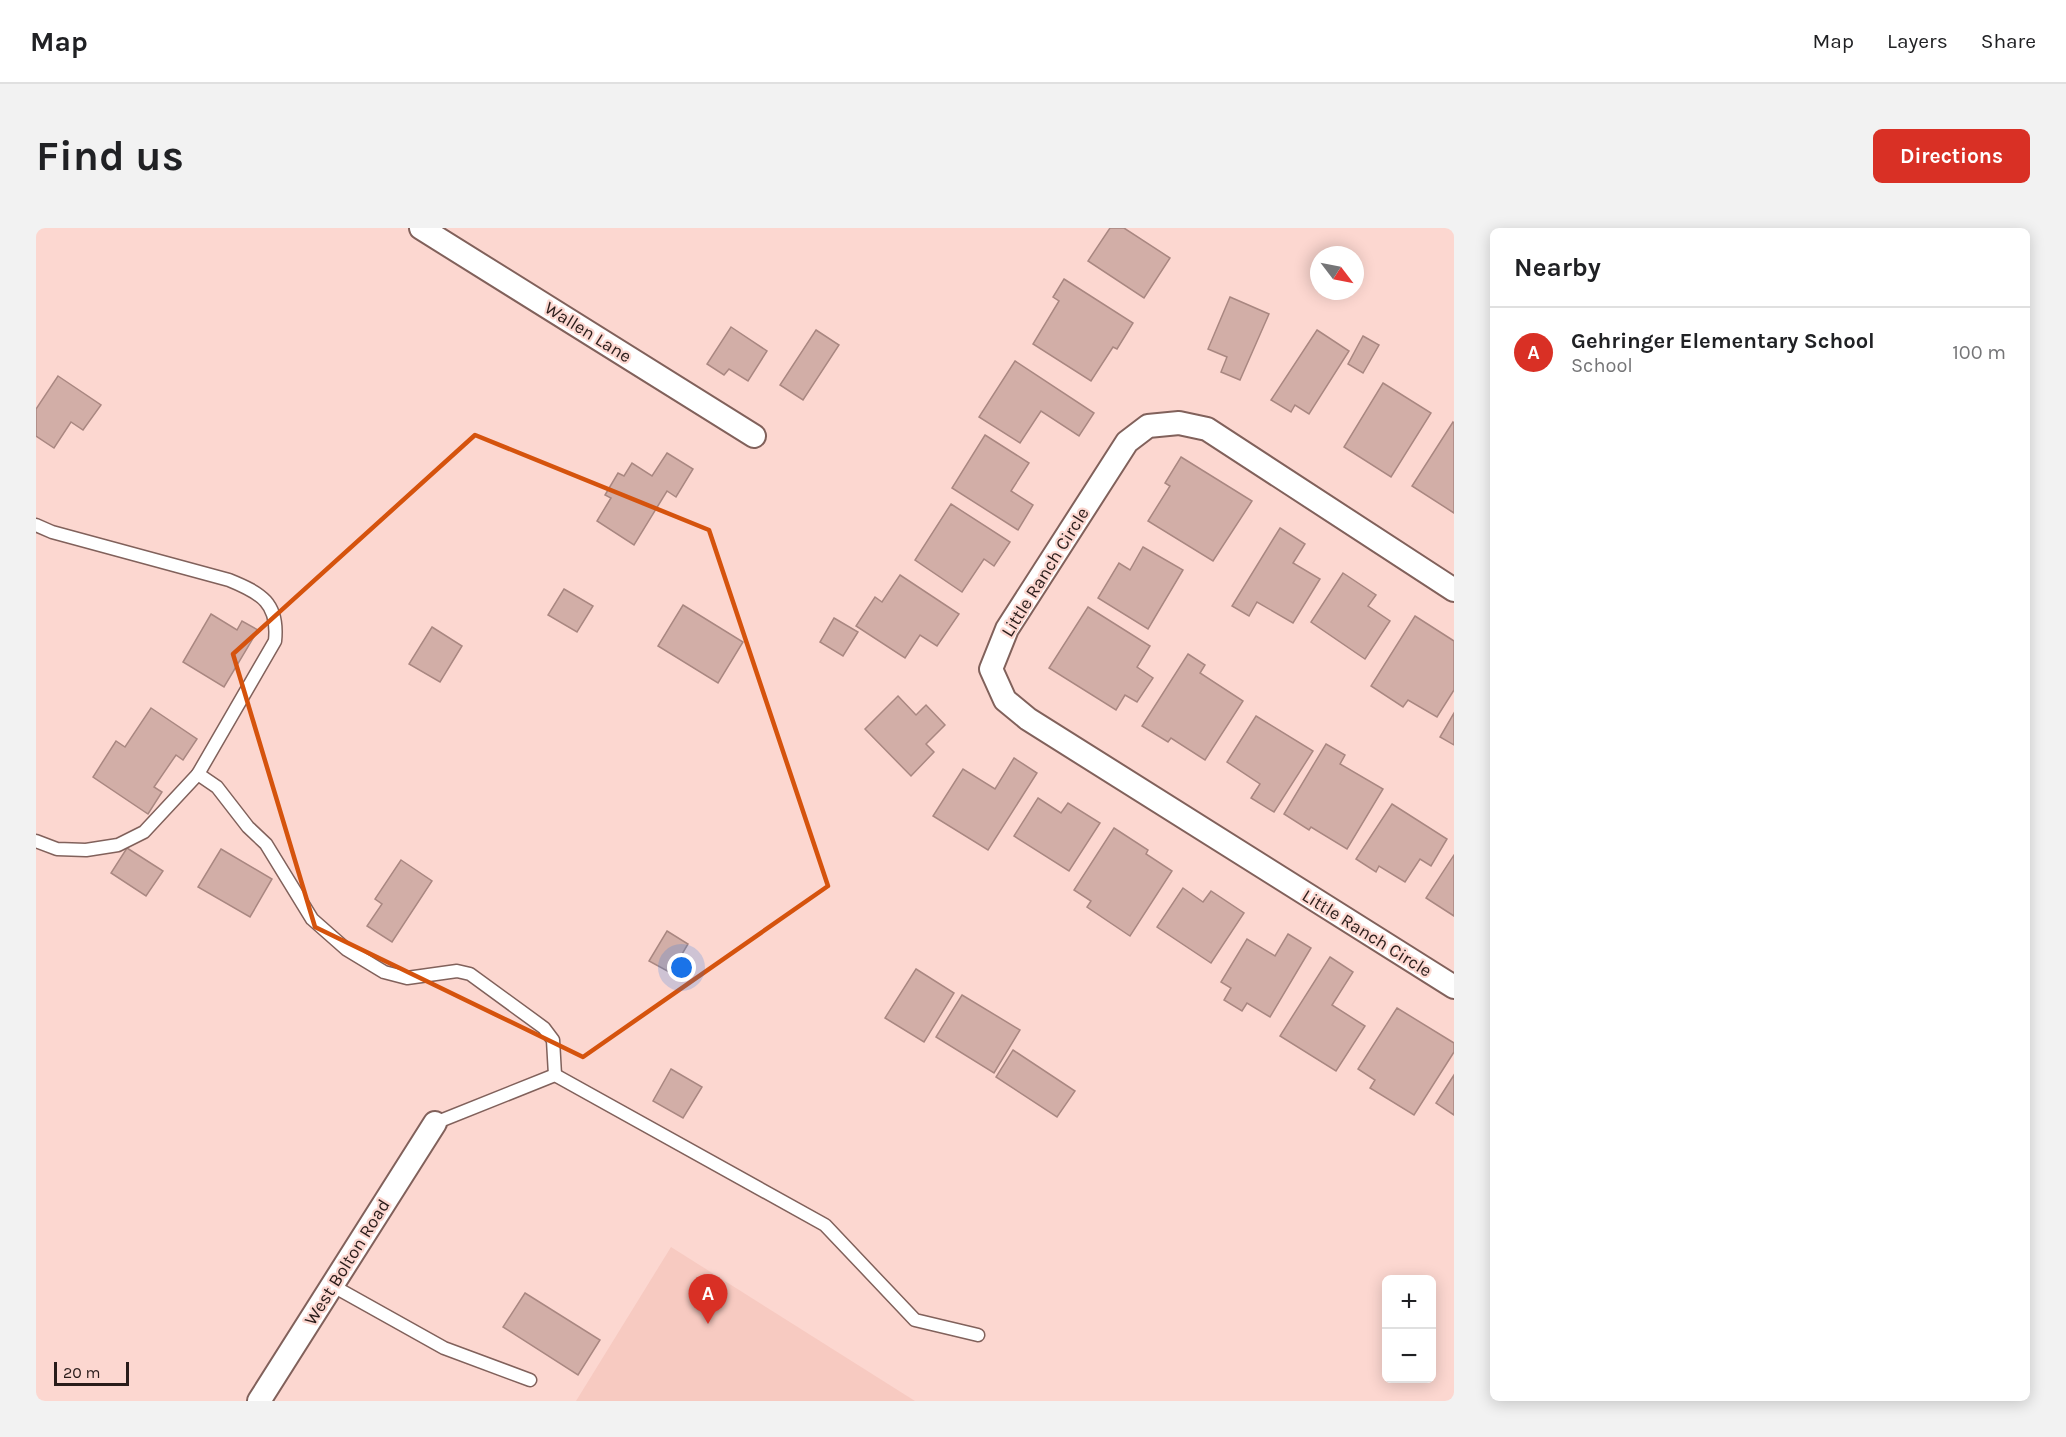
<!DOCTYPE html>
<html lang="en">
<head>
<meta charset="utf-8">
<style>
  :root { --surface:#fff; --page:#f2f2f2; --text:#202124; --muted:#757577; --line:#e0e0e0; --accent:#d93025 }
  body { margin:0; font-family:Karla,sans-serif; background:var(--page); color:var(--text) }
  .controls { position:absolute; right:18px; bottom:18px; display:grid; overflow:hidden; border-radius:9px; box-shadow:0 3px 15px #0003 }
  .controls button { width:54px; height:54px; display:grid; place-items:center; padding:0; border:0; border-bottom:2px solid var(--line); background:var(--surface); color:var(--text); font:30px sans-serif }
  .compass { position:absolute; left:1274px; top:18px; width:54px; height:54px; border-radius:50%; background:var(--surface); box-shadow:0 3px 15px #0003; rotate:122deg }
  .scale { position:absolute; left:18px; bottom:15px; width:75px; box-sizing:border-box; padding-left:6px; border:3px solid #291c1a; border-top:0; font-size:16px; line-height:21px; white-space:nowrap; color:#291c1a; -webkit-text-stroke:4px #fcd7d0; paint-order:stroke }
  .you { position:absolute; left:646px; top:740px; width:21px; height:21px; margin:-15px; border:4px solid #fff; border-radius:50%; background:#1a73e8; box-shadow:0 0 0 9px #1a73e833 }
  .badge { display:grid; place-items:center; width:39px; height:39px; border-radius:50%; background:var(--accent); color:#fff; font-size:20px; font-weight:700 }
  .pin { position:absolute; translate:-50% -50px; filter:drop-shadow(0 2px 3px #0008) }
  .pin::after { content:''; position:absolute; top:32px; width:21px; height:18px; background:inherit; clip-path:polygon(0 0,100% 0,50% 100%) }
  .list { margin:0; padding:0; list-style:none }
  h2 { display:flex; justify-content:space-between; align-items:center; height:78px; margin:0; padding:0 24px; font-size:26px }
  h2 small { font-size:20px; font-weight:400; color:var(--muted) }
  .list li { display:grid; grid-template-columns:39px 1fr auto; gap:18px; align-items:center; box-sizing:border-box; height:90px; padding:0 24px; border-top:2px solid var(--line) }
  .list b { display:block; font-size:22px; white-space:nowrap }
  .list p { margin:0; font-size:20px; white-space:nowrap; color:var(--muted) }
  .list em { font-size:20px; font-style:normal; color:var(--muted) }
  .map { position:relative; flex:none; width:1418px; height:1173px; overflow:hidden; border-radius:9px }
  header { display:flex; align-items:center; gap:36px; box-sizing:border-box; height:84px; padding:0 30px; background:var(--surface); border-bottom:2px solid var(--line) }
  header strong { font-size:28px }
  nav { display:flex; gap:33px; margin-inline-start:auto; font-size:21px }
  .intro { display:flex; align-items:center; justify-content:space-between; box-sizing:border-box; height:144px; padding:0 36px }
  h1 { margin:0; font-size:42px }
  .button { padding:15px 27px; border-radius:9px; background:var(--accent); color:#fff; font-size:21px; font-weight:700 }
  main { display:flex; gap:36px; padding:0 36px }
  aside { flex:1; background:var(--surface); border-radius:9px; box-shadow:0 3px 15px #0003 }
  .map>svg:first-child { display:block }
</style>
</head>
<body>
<header>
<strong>Map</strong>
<nav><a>Map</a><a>Layers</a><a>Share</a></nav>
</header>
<div class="intro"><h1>Find us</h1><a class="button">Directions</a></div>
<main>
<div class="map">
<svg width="1418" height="1173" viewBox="0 0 1418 1173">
  <rect width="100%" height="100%" fill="#fcd7d0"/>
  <polygon fill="#f7cac1" points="635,1019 879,1173 540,1173"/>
  <g fill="#d2aea7" stroke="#a98781" stroke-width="1.5">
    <polygon points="1074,0 1088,0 1134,30 1108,70 1052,33"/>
    <polygon points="1028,51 1097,95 1081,121 1077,119 1055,153 997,116 1023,73 1017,69"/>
    <polygon points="1194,69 1233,86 1204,152 1185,144 1191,129 1172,121"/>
    <polygon points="695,99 731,123 712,153 693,141 688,147 671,136"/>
    <polygon points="780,102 803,117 767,172 744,157"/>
    <polygon points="1281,102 1313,123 1273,186 1259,177 1255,184 1235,172"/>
    <polygon points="1327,108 1343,117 1327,145 1312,136"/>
    <polygon points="979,133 1058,185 1043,208 1005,183 984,215 943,189"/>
    <polygon points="22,148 65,177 47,202 35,194 18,220 0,208 0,181"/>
    <polygon points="1347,155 1395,185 1355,249 1308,219"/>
    <polygon points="1417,194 1418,195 1418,285 1376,258"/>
    <polygon points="949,207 993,235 975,263 997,277 982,302 916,260"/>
    <polygon points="631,225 657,241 640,269 631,263 598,317 561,293 575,270 569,267 582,245 588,248 596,235 616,248"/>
    <polygon points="1145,229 1216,273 1177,333 1112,293 1134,258 1129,255"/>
    <polygon points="915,276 974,314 958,338 948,331 926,364 879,332"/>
    <polygon points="1244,300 1269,316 1257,335 1284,351 1257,395 1221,374 1213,388 1196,378"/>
    <polygon points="1107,319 1147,342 1112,401 1062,370 1083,335 1094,342"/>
    <polygon points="1307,345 1340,367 1332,378 1354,393 1329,431 1275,394"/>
    <polygon points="864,347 923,386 901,418 884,407 869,430 820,398 839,369 846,374"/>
    <polygon points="528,361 557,378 541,404 512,387"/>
    <polygon points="647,377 707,414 682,455 622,418"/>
    <polygon points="1052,379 1114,418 1101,439 1117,450 1101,474 1089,467 1080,482 1013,440"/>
    <polygon points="175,386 201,402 206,393 222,402 188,459 147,434"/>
    <polygon points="1379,388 1418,413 1418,462 1401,489 1372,472 1367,479 1335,458"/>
    <polygon points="798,390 822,404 807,428 784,414"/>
    <polygon points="396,399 426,418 404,454 373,436"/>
    <polygon points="1152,426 1169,437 1164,445 1207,473 1169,532 1135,510 1132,514 1106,498"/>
    <polygon points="862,468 880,487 890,477 909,497 890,516 898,524 875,548 829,501"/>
    <polygon points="115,480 161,511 147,532 140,527 118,559 126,564 112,586 57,549 80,513 89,519"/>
    <polygon points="1418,485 1418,517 1404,509"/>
    <polygon points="1220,488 1277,523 1238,584 1215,570 1224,556 1191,534"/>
    <polygon points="1290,516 1309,527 1304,536 1347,561 1311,621 1275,599 1273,602 1248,586"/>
    <polygon points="978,530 1001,545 952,622 897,588 927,541 959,561"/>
    <polygon points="1002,570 1025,585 1032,575 1064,595 1033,643 978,608"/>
    <polygon points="1356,576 1411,611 1395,638 1384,631 1369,654 1343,638 1340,644 1320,631"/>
    <polygon points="1078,600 1112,622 1110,626 1136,643 1094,708 1051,679 1055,673 1038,662"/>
    <polygon points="91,620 127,643 110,668 75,645"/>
    <polygon points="185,621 236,651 214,689 162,659"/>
    <polygon points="1418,627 1418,688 1390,670"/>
    <polygon points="365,632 396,653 356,714 331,698 346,676 339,671"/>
    <polygon points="1147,660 1167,674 1175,663 1208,685 1175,735 1121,699"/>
    <polygon points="631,703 652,716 635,745 613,733"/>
    <polygon points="1252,706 1275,720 1234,789 1211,775 1206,783 1188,772 1195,760 1185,754 1211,711 1239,728"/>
    <polygon points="1294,729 1317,744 1296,777 1329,798 1300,843 1244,808"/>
    <polygon points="880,741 918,765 888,814 849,790"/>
    <polygon points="926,767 984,802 958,845 900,809"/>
    <polygon points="1361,780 1418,815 1418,824 1378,887 1334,860 1339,852 1322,841"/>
    <polygon points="977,822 1039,863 1021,889 960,849"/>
    <polygon points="635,841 666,859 647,890 617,873"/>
    <polygon points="1418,847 1418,887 1400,875"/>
    <polygon points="489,1065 564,1112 542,1147 467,1099"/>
  </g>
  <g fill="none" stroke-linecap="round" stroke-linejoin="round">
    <defs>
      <g id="lane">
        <path d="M0 297 16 304 193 352C225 365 243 375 239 413L162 546"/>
        <polyline points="0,613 21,621 50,622 82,617 108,604 162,546 181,559 212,599 230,616 276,691 310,721 348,744 371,750 421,743 434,746 508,800 517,812 519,847"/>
        <polyline points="399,895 519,847 789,997 879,1092 942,1107"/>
        <polyline points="297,1058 408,1120 494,1152"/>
      </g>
      <g id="street">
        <polyline points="385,0 718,208"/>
        <polyline points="1418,362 1171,201 1143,195 1112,198 1091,214 971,401 955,441 969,472 992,491 1418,759"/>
        <polyline points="223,1173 399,895"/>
      </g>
    </defs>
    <use href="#lane" stroke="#81615b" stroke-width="15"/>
    <use href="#street" stroke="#81615b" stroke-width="26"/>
    <use href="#lane" stroke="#fff" stroke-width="12"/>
    <use href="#street" stroke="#fff" stroke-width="22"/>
  </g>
  <path fill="none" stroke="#d5530d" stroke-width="4.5" stroke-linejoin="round" d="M439 207 673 302 792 658 547 829 279 699 197 426Z"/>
  <g text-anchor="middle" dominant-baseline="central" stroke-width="4.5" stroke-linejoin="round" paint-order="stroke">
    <g font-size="18" fill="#291c1a" stroke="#fcd7d0">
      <text transform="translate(552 104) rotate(32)">Wallen Lane</text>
      <text transform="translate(1009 344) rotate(-58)">Little Ranch Circle</text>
      <text transform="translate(1331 705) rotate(32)">Little Ranch Circle</text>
      <text transform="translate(311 1034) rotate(-58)">West Bolton Road</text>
    </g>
  </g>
</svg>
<div class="controls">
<button>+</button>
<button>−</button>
</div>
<svg class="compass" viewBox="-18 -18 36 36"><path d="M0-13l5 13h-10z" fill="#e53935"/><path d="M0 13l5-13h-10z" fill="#757577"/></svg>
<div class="scale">20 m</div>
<div class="you"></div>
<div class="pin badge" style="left:672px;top:1096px">A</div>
</div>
<aside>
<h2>Nearby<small></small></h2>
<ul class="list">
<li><span class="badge">A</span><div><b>Gehringer Elementary School</b><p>School</p></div><em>100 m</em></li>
</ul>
</aside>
</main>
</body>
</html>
